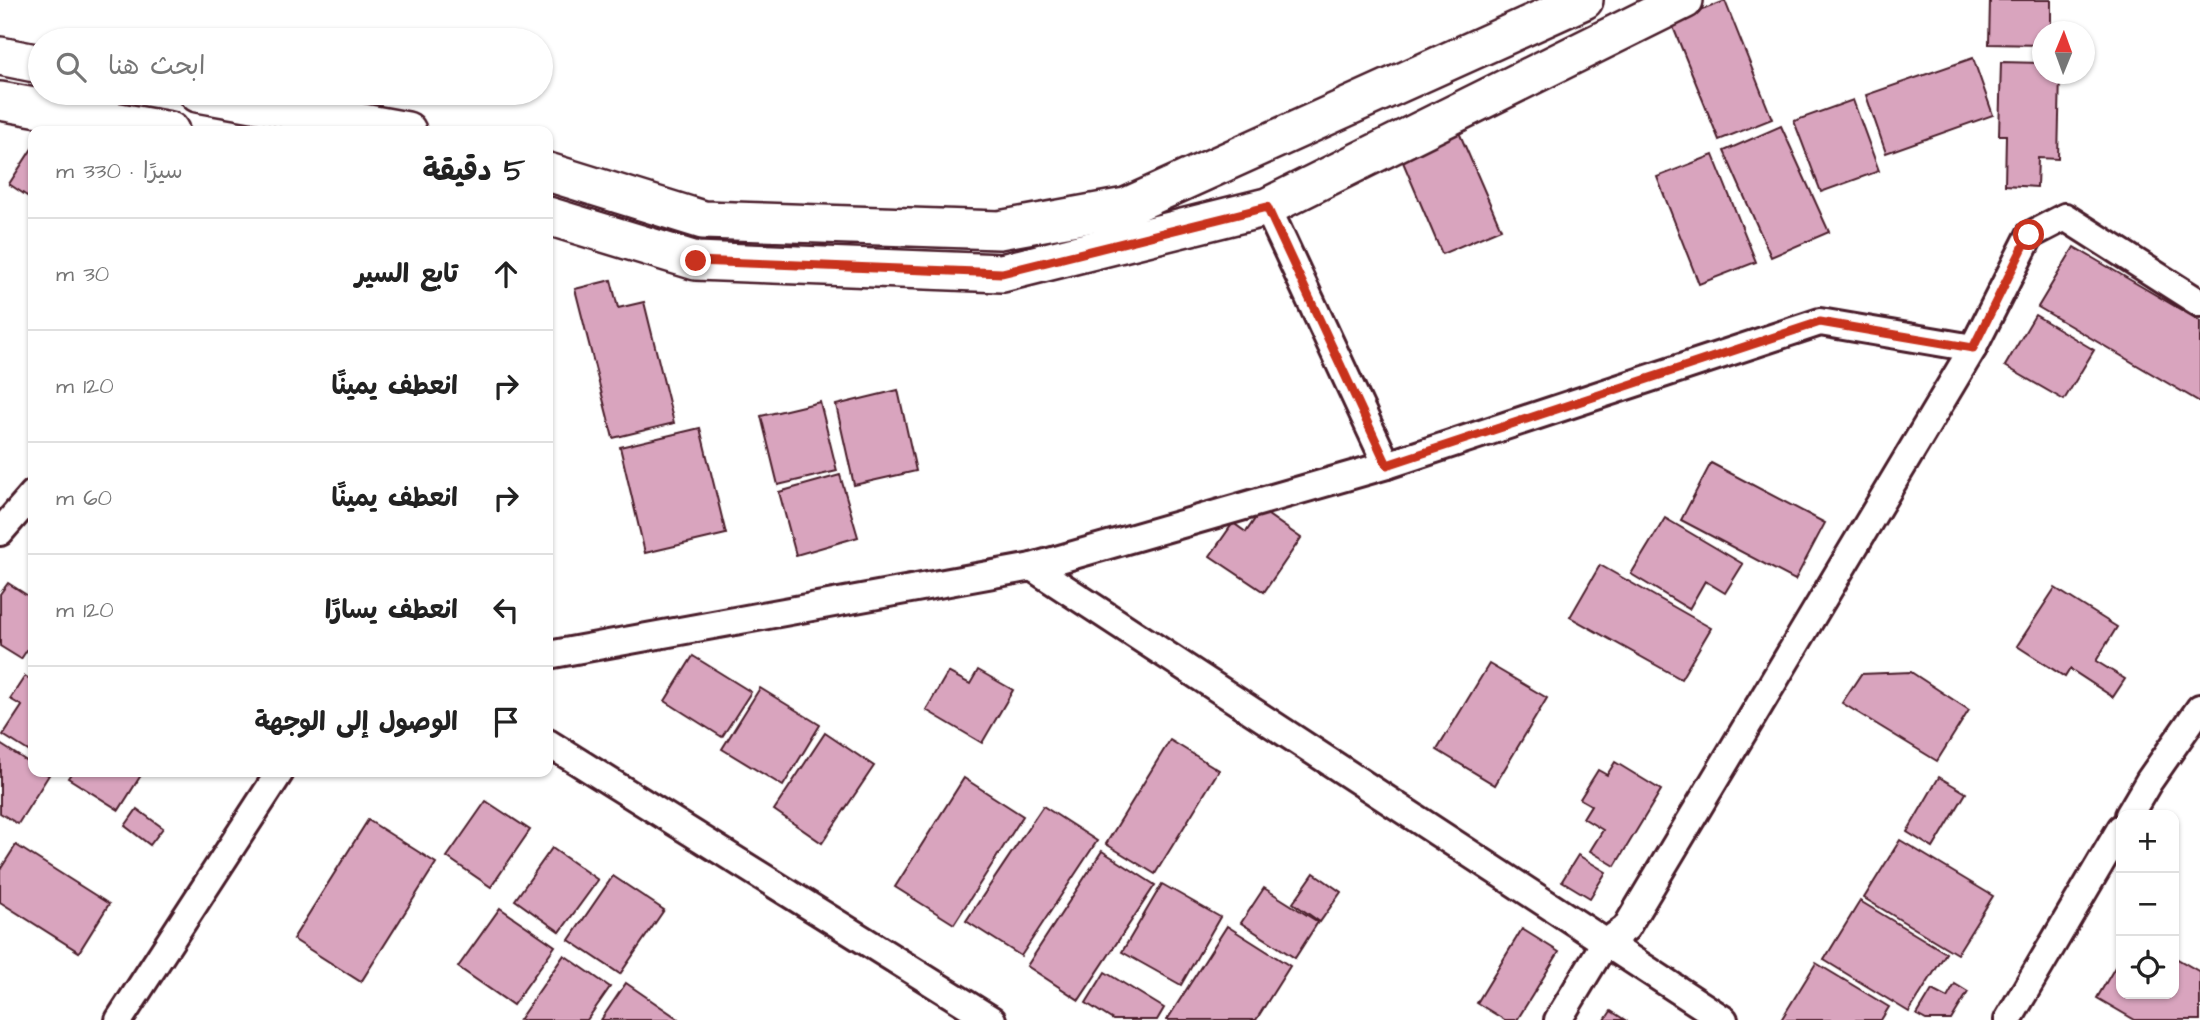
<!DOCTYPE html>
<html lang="ar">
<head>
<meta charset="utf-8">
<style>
  :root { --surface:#fff; --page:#f6f6f6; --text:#222; --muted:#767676; --line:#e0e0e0 }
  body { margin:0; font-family:"Architects Daughter","Playpen Sans Arabic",sans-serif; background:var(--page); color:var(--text); direction:rtl }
  .controls { position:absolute; right:21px; bottom:21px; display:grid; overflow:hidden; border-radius:14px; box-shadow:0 2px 5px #0004 }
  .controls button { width:63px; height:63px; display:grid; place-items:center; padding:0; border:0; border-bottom:2px solid var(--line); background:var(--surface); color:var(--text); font:35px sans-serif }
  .compass { position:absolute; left:2032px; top:21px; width:63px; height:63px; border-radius:50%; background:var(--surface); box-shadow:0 2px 5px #0004; rotate:1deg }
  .stop { position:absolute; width:21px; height:21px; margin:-16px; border:5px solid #c8321e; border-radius:50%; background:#fff }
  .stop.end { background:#c8321e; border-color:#fff; box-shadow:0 2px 7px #0008 }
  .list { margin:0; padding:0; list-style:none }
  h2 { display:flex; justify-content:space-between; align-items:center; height:91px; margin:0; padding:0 28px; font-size:30px }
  h2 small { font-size:23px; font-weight:400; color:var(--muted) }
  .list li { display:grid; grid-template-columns:46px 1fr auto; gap:21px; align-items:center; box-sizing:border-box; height:112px; padding:0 28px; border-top:2px solid var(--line) }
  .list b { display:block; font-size:26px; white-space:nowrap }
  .list em { font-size:23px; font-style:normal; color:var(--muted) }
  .icon { flex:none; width:38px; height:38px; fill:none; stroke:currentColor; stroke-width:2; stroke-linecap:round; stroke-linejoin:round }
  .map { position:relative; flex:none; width:2200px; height:1020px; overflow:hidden; direction:ltr }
  .search { position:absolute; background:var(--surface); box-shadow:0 2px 5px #0004; left:28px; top:28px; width:525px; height:77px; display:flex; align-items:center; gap:18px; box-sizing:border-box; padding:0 24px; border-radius:38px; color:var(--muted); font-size:26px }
  .panel { position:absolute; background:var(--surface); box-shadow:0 2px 5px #0004; left:28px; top:126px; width:525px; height:651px; border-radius:14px; direction:rtl }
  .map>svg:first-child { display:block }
</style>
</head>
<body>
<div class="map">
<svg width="2200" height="1020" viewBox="0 0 2200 1020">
  <rect width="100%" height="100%" fill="#fff"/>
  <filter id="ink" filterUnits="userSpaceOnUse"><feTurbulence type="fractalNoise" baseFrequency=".0143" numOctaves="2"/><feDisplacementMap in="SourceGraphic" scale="14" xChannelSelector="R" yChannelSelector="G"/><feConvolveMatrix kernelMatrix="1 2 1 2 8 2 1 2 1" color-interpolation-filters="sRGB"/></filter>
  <g filter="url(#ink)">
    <g fill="#d9a4be" stroke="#4a1f2b" stroke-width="2">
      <polygon points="1990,0 2051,0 2051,32 2042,32 2042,45 1989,44"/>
      <polygon points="1725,1 1772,119 1719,140 1671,22"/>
      <polygon points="1973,58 1993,115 1886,153 1866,95"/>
      <polygon points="2001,62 2042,63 2042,74 2060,74 2058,159 2038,158 2037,187 2005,185 2006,135 1999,135"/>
      <polygon points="1853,100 1879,171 1821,192 1794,121"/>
      <polygon points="1455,123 1501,229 1442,254 1397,148"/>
      <polygon points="1781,126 1829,232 1771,257 1724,151"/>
      <polygon points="33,147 33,200 9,184"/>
      <polygon points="1713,155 1756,262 1699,284 1657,177"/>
      <polygon points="2074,247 2200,321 2200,402 2038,307"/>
      <polygon points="611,280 618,308 644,302 674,423 613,438 575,289"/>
      <polygon points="2035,315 2094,350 2064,400 2005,366"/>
      <polygon points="898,390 916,471 854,485 836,405"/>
      <polygon points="820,402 837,471 778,485 761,416"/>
      <polygon points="700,428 726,534 645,553 620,447"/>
      <polygon points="1711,463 1825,523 1795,580 1681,520"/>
      <polygon points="840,475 858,537 796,555 779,492"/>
      <polygon points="1261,510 1301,538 1264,592 1210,556 1233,523 1246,532"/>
      <polygon points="1665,518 1743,564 1725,593 1705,581 1689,609 1631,574"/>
      <polygon points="1600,565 1711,628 1681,679 1570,617"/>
      <polygon points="8,583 33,599 33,641 21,659 0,646 0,594"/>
      <polygon points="2055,588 2117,627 2096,661 2125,679 2113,697 2070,669 2065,677 2017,646"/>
      <polygon points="693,656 751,692 722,737 665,701"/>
      <polygon points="1489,664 1547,698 1495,785 1437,750"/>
      <polygon points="978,670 1013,690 982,743 926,710 948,672 970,684"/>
      <polygon points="1911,672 1969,710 1937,761 1842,703 1861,674"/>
      <polygon points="25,676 33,681 33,754 3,735 22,706 10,699"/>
      <polygon points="760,688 820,725 783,786 722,749"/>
      <polygon points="825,733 874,766 822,843 774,810"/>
      <polygon points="1170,740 1219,770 1155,874 1106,844"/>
      <polygon points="0,744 33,765 33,772 43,772 49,775 18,824 0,813"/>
      <polygon points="1615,762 1661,790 1615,866 1590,851 1603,830 1583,818 1591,805 1580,799 1598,770 1607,775"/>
      <polygon points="72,772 143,772 119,810 68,778"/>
      <polygon points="1939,777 1966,793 1933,848 1907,832"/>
      <polygon points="964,778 1023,816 954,924 895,887"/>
      <polygon points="486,801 530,830 491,887 447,857"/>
      <polygon points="1043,806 1097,841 1021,956 966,921"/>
      <polygon points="137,809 163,828 150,845 125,826"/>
      <polygon points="368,820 436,863 361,982 293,939"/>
      <polygon points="1900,840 1993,896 1957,954 1864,898"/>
      <polygon points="16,845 109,904 79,952 0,902 0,870"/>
      <polygon points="552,848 598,880 560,932 515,900"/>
      <polygon points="1102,851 1155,885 1079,1000 1027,966"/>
      <polygon points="1578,855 1606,872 1590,898 1562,881"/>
      <polygon points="1314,873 1341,892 1320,922 1293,903"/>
      <polygon points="613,876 664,910 620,974 569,940"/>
      <polygon points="1162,884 1220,917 1181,985 1122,952"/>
      <polygon points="1264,888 1318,922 1295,958 1241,923"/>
      <polygon points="1860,901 1946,953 1909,1012 1824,960"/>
      <polygon points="500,908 555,946 513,1005 458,967"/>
      <polygon points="1227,926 1290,966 1256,1020 1167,1020"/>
      <polygon points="1522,929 1559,952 1517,1020 1505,1020 1477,1003"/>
      <polygon points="564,955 610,987 587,1020 519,1020"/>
      <polygon points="2121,957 2121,994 2174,994 2174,957 2200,972 2200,1020 2135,1020 2097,998"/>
      <polygon points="1816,963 1889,1007 1881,1020 1781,1020"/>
      <polygon points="1105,972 1164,1008 1157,1020 1113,1020 1086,1003"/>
      <polygon points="626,983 680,1020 601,1020"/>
      <polygon points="1955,984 1968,992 1951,1020 1926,1020 1917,1015 1932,990 1947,998"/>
      <polygon points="1611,1011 1625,1020 1605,1020"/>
    </g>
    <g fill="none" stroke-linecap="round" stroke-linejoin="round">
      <defs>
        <g id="street">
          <polyline points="1267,207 1387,465"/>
          <polyline points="0,532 33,494"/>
          <polyline points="1032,567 1724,1020"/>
          <polyline points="548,655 1032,567 1387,465 1820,322 1973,348"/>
          <polyline points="548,743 992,1020"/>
          <polyline points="2129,815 2149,781 2200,708"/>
          <polyline points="119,1020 280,772"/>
          <polyline points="1558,1020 1604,944 1626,928 1973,348 2030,235 2065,217 2200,303"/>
          <polyline points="2008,1020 2121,828"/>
        </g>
        <g id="secondary">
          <polyline points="0,56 40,64"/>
          <polyline points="198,93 407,131"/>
          <polyline points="0,101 170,131"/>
          <polyline points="548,172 703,220 999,230 1126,207 1584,0"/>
          <polyline points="548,216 696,261 1002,273 1267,207 1684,0"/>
        </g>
      </defs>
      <use href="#street" stroke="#4a1f2b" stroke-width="32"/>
      <use href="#secondary" stroke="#4a1f2b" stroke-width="42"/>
      <use href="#street" stroke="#fff" stroke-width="26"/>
      <use href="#secondary" stroke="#fff" stroke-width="37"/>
    </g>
  </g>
  <g fill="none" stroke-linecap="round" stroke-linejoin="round" filter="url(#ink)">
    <polyline stroke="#c8321e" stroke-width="9" points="696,261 1002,273 1267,207 1387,465 1820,322 1973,348 2029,235"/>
  </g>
</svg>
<div class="controls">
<button>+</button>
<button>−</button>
<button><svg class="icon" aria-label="locate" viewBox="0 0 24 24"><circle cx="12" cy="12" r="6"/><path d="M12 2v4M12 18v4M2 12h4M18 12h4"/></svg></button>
</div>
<svg class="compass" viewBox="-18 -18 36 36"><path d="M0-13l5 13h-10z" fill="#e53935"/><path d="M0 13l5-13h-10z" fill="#767676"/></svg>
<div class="stop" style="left:2029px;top:235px"></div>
<div class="stop end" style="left:696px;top:261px"></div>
<div class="search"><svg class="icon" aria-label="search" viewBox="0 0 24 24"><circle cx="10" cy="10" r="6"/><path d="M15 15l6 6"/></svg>ابحث هنا</div>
<section class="panel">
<h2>5 دقيقة<small>سيرًا · 330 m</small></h2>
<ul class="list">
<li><svg class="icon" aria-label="ahead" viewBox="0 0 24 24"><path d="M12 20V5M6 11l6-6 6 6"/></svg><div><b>تابع السير</b></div><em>30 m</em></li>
<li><svg class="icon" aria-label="right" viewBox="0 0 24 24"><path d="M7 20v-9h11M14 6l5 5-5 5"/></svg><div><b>انعطف يمينًا</b></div><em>120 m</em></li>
<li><svg class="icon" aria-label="right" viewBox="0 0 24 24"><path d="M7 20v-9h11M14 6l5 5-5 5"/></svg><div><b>انعطف يمينًا</b></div><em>60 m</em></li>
<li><svg class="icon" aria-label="left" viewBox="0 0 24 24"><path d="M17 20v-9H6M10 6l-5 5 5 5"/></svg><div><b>انعطف يسارًا</b></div><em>120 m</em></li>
<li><svg class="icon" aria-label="arrive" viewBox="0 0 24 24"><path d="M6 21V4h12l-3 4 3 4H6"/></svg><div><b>الوصول إلى الوجهة</b></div></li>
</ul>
</section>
</div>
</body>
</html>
